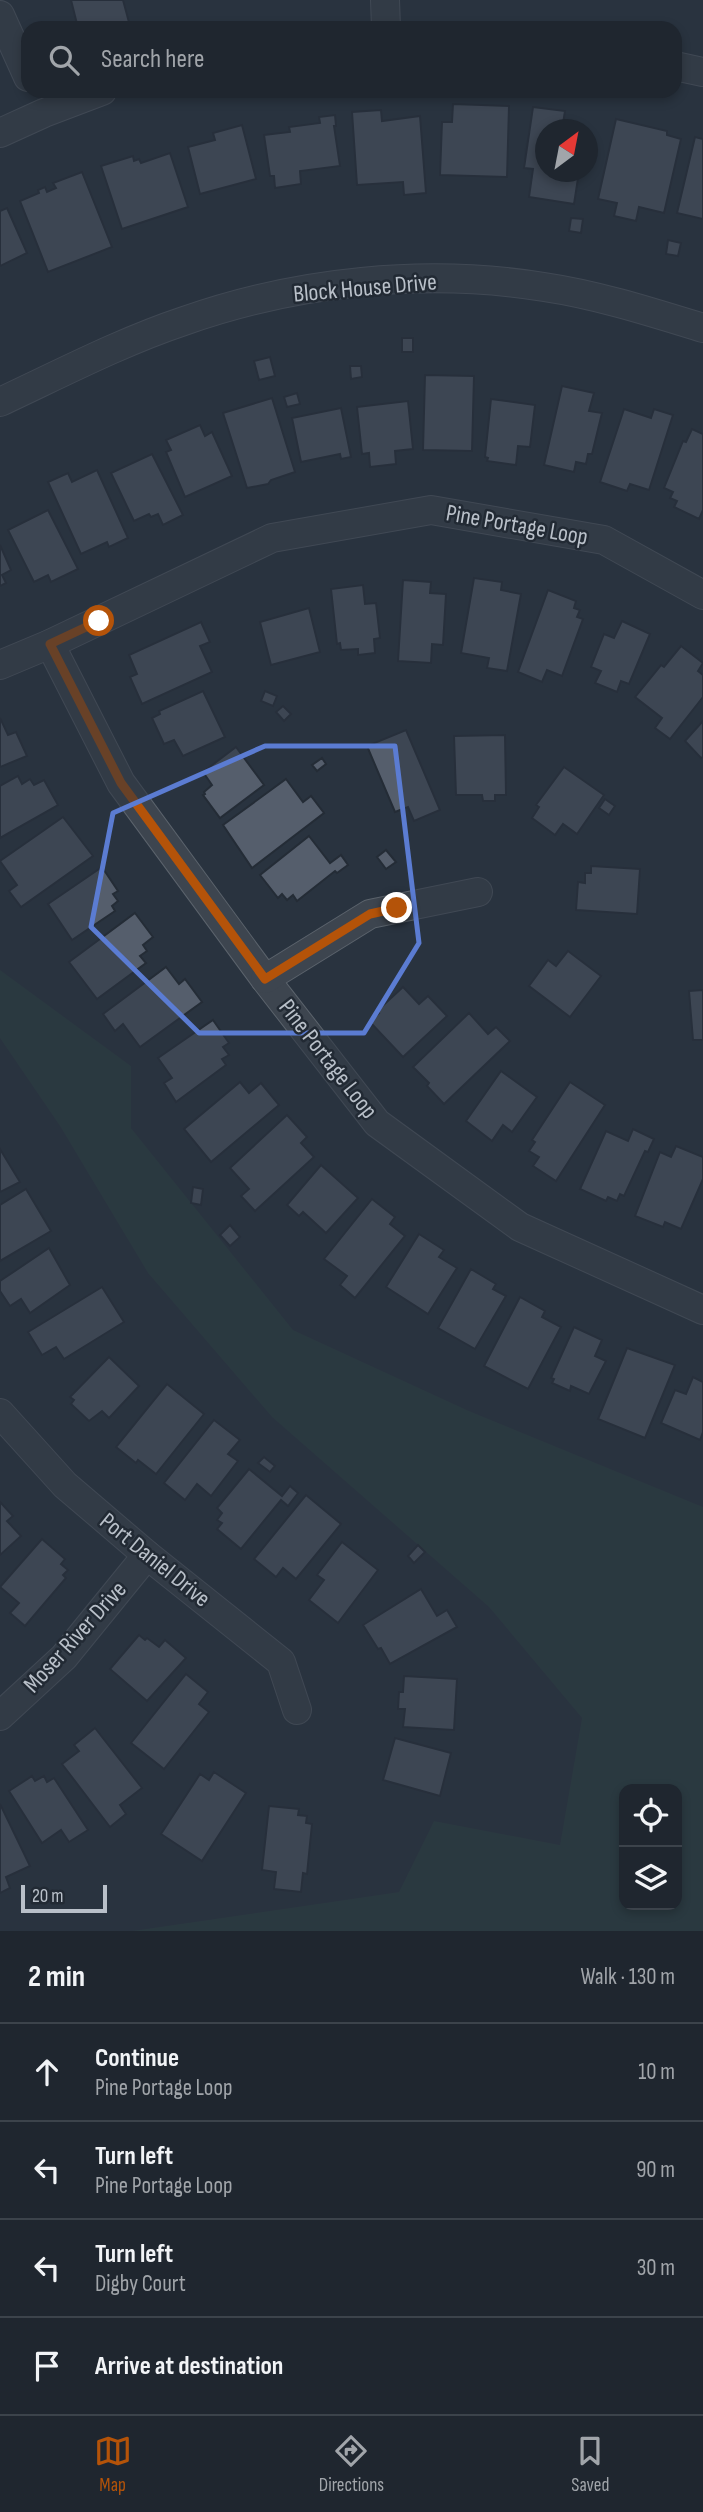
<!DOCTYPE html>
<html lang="en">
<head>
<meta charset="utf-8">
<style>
  :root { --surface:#1f262f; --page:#272e37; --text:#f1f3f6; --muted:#a1a5aa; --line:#3c434b; --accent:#b45309 }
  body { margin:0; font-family:"Sofia Sans Condensed",sans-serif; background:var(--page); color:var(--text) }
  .controls { position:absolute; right:21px; bottom:21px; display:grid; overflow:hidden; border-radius:14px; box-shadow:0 4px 10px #0003 }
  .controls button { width:63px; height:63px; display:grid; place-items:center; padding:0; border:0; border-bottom:2px solid var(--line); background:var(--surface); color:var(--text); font:35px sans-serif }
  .compass { position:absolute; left:535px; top:119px; width:63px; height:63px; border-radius:50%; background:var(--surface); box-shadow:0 4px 10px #0003; rotate:32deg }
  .scale { position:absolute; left:21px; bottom:18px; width:86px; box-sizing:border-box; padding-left:7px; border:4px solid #b9c0c9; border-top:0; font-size:19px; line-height:24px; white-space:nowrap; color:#b9c0c9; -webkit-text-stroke:5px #222a34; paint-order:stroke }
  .stop { position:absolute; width:21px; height:21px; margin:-16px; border:5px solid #b45309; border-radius:50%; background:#fff }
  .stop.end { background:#b45309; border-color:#fff; box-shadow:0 2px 7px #0008 }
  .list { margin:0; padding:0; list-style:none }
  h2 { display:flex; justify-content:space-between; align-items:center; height:91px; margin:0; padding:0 28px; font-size:30px }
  h2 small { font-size:23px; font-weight:400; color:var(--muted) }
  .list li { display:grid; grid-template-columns:46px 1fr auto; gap:21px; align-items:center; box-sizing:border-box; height:98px; padding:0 28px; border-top:2px solid var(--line) }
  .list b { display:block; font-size:26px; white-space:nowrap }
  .list p { margin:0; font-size:23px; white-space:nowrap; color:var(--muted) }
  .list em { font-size:23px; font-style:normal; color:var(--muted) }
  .icon { flex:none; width:38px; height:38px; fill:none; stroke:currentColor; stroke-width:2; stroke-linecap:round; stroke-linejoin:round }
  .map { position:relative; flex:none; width:703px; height:1931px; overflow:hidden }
  .search { position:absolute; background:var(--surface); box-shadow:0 4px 10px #0003; left:21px; right:21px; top:21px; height:77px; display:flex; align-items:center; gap:18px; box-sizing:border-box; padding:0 24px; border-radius:21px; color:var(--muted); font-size:26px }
  .sheet { height:483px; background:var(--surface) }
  nav { display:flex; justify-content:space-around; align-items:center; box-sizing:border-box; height:98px; border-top:2px solid var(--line); background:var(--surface); font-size:19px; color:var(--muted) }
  nav a { display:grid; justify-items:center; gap:4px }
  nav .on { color:var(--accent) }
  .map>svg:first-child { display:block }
</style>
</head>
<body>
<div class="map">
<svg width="703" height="1931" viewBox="0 0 703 1931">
  <rect width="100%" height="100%" fill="#29333f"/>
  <path fill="#2c4041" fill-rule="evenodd" d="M0 970 131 1066V1128L293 1330 469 1411 703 1507V1931H132L399 1892 434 1821 560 1845 582 1718 489 1607 272 1417 148 1273 60 1126 0 1038ZM624 1789H677V1905H624Z"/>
  <g fill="#555e6c" stroke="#242c36" stroke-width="2">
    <polygon points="71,0 123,0 130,26 78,28"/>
    <polygon points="453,104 509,106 507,177 440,175 442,122 452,122"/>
    <polygon points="533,107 565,111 562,130 546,130 546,172 579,172 574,204 529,197 533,169 524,168"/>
    <polygon points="381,110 382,121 420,116 426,193 404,195 403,182 357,185 352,112"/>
    <polygon points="335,115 336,126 334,126 340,166 300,171 301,184 275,188 274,176 270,176 264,135 290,132 289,127 320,123 319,117"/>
    <polygon points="616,119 667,131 667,135 681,139 664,213 639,207 636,221 614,216 617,203 598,199"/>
    <polygon points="242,125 256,179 200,194 188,147 215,140 213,133"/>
    <polygon points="695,137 703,139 703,219 677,213"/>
    <polygon points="170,153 188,207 122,229 101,166 133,156 134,161 139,159 141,163"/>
    <polygon points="82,172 112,247 48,272 20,201 39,193 38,190 45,187 47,192 56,188 53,183"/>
    <polygon points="7,208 27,253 0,266 0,211"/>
    <polygon points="571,218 583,219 581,233 569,231"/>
    <polygon points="668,240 681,243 678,256 666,254"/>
    <rect x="402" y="338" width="11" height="14"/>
    <polygon points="270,357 275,376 259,380 254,361"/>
    <polygon points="350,366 361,366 362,377 351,379"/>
    <polygon points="425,375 474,376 472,451 423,450"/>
    <polygon points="562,386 594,393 589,411 602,413 592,454 588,454 586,464 576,462 574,472 544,465"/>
    <polygon points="297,393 300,404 287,407 284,397"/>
    <polygon points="272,398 295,472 271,480 268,484 247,488 223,413"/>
    <polygon points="491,399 535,405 530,447 518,446 516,465 487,461 488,458 485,457"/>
    <polygon points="408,401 413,449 395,451 396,464 370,467 369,453 362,454 357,407"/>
    <polygon points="341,408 351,457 341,459 340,454 301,462 292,418"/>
    <polygon points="624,409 651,418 654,409 673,415 649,490 630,484 627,491 600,482"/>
    <polygon points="200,425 205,436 212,432 232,476 185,497 166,452 171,450 166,440"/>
    <polygon points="692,429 703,434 703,510 699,519 674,507 677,501 670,498 673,492 664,488 683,441 686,442"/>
    <polygon points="152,454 183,515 163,525 158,514 151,517 149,514 134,521 111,473"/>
    <polygon points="97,470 128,538 109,547 107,542 81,554 48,482 68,473 72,482"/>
    <polygon points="48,510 78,569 51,582 48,575 34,582 8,530"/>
    <polygon points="0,545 11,570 2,575 6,583 0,586"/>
    <polygon points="474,578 502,582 501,590 521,594 507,671 487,668 489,658 461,653"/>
    <polygon points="403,580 431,582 430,593 446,594 443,645 432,644 431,663 398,661"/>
    <polygon points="363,585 365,604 376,603 380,638 374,639 375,653 358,655 358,649 341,650 340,643 337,644 331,589"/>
    <polygon points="548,590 576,601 574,608 580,610 577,617 583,619 562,676 547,670 542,682 518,672"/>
    <polygon points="309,608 320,652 271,665 260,622"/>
    <polygon points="622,621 650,634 629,684 621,681 617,692 595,683 601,671 591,667 604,634 614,638"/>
    <polygon points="201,622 210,642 200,646 212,672 142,704 130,677 137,674 129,655"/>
    <polygon points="681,646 703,663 698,671 703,675 703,697 670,739 655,728 662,718 635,697 661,665 664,667"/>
    <polygon points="203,691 225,737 183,756 174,740 164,744 152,718 160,714 159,711"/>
    <polygon points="265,691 277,696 273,706 261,701"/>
    <polygon points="283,706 291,714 284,721 276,712"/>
    <polygon points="0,718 8,735 16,732 27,756 0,767"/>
    <polygon points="703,721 703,757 701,758 685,741"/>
    <polygon points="406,730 440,810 414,821 408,807 395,812 367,746"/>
    <polygon points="505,735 506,795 495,795 495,801 483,801 482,795 456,795 454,736"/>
    <polygon points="236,747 264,785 220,818 203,795 205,794 204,792 212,785 203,772"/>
    <polygon points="322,758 326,764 317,771 312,765"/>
    <polygon points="564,767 604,795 577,834 563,824 555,835 532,818 539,807 536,805"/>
    <polygon points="18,776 22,784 30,779 34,785 44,780 58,805 0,838 0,786"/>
    <polygon points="286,779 303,802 311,796 324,813 252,868 223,825"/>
    <polygon points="605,799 615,806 609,815 599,808"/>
    <polygon points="63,817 93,856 21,907 9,891 17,885 0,861"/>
    <polygon points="309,836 330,863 341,855 348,865 337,873 335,871 297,901 293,895 287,900 282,894 278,898 260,875"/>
    <polygon points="386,850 396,862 386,869 377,857"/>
    <polygon points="591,866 640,869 637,914 576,910 578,882 585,883 585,873 591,873"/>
    <polygon points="102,867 118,891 113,894 118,901 112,906 115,911 72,940 48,904"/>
    <polygon points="135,913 153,937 143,945 147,951 140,956 146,963 97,999 69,962"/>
    <polygon points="568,951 601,976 570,1017 529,986 548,960 556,966"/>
    <polygon points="166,967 179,984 185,979 202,1002 140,1047 123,1024 115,1031 103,1014"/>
    <polygon points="403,987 419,1004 428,996 447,1016 403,1057 370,1022 379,1013 377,1011"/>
    <polygon points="703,990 703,1040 693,1040 689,991"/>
    <polygon points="469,1013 488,1034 496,1027 510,1041 444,1104 427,1086 429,1083 413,1067"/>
    <polygon points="213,1020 229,1043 223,1047 229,1055 222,1059 226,1065 176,1102 164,1083 172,1078 158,1058"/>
    <polygon points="501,1071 537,1097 512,1132 503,1125 492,1141 466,1121"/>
    <polygon points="240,1082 249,1093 261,1083 279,1105 211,1162 184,1129"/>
    <polygon points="570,1082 605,1105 556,1181 533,1166 539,1157 529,1151 535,1142 532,1140"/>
    <polygon points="287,1115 307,1137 301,1143 314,1157 255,1211 241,1196 249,1189 230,1168"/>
    <polygon points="633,1129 654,1139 648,1152 645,1151 624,1196 620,1194 617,1201 608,1197 606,1201 580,1189 606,1131 628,1141"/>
    <polygon points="676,1146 703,1157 703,1179 681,1229 665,1222 663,1227 635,1216 660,1152 671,1157"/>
    <polygon points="0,1149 20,1182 0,1192"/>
    <polygon points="321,1165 358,1198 326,1233 303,1212 299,1216 287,1205"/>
    <polygon points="193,1187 203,1189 201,1205 191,1203"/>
    <polygon points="26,1189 51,1231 0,1261 0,1205"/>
    <polygon points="372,1199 395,1217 390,1224 405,1236 355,1298 340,1285 347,1276 324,1259"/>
    <polygon points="230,1225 240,1237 230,1246 220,1235"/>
    <polygon points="419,1234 444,1250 439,1257 457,1268 428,1314 386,1287"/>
    <polygon points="49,1248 70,1285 30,1313 21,1299 10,1306 0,1291 0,1281"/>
    <polygon points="471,1269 496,1284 493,1289 506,1296 475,1349 438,1328"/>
    <polygon points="102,1287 124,1322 64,1359 56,1347 42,1355 28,1332"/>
    <polygon points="520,1297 545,1311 542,1317 561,1327 528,1389 484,1366"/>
    <polygon points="574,1327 602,1340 595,1356 606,1361 589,1394 571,1386 570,1391 552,1383 554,1379 551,1378"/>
    <polygon points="627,1348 675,1365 645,1438 598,1419"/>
    <polygon points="109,1357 139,1386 109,1418 102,1411 89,1421 71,1404 74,1400 70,1397"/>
    <polygon points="693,1377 703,1382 703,1432 700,1440 661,1423 675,1390 686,1394"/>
    <polygon points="167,1384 204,1414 156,1474 138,1460 136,1463 116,1447"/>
    <polygon points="214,1420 240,1440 228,1454 238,1461 211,1496 197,1484 185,1500 164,1483"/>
    <polygon points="264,1457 275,1466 270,1472 258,1463"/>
    <polygon points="249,1469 282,1496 290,1486 298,1493 288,1506 281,1500 241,1549 217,1529 222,1523 217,1520 222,1513 217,1508"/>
    <polygon points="306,1495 341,1524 296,1579 283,1568 276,1577 254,1559"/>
    <polygon points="0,1502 13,1516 7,1521 21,1536 0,1555"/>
    <polygon points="42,1539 65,1559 61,1564 68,1570 63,1575 66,1578 25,1626 10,1613 19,1603 0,1587"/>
    <polygon points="342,1542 378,1570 338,1623 309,1600 324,1580 317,1575"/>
    <polygon points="418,1545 425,1552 414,1563 408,1556"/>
    <polygon points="421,1589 437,1616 447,1610 457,1627 390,1664 381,1648 378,1649 363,1625"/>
    <polygon points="139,1635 145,1640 147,1638 159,1647 165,1640 186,1658 147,1701 110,1669"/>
    <polygon points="186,1674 208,1692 199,1704 209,1712 164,1769 131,1743"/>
    <polygon points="404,1676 457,1679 454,1730 403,1727 405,1709 398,1709 399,1692 403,1692"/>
    <polygon points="95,1728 142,1788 120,1805 126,1814 110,1827 62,1764 79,1751 74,1745"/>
    <polygon points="395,1738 451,1753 440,1796 383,1780"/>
    <polygon points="214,1772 246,1793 202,1861 161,1834 200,1774 209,1780"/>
    <polygon points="32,1776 35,1781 44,1776 47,1782 54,1778 88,1830 69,1842 61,1830 42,1843 9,1791"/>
    <polygon points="0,1804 30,1866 6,1877 10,1888 0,1893"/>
    <polygon points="269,1806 299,1809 298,1815 307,1816 306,1823 312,1824 307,1874 303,1873 301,1892 274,1889 276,1872 262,1870"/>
  </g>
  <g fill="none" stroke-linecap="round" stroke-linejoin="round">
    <defs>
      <g id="minor">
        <polyline points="385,0 386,28"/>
        <polyline points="0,15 28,77"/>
        <polyline points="675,66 703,72"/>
        <polyline points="0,133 44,113 102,91"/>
        <path d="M0 402C60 374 121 342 184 321 297 281 426 268 544 287 598 295 651 312 703 328"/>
        <polyline points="50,644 121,783 265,979 377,1123 520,1227 703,1310"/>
        <polyline points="0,665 50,644 272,538 431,510 604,540 703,595"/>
        <polyline points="265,979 370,914 478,892"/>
        <polyline points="0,1413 65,1485 147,1555 281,1662 297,1710"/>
        <polyline points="0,1716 64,1657 147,1555"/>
      </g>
    </defs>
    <use href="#minor" stroke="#5b636c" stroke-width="30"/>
    <use href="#minor" stroke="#3d454f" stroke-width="28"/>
  </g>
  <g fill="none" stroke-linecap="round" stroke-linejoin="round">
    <polyline stroke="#b45309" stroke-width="9" points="99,621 50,644 121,783 265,979 370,914 397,908"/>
  </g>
  <path d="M0 0H703V1931H0ZM265 746H395L419 943 364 1033H199L91 927 113 813Z" fill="#29333f" fill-opacity=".55" fill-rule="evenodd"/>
  <path fill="none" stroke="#5b7cd2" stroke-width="5" stroke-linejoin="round" d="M265 746H395L419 943 364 1033H199L91 927 113 813Z"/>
  <g text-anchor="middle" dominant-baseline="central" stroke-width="5" stroke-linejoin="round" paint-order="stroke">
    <g font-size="24" fill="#b9c0c9" stroke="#222a34">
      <text transform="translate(365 288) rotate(-5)">Block House Drive</text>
      <text transform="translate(517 525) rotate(10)">Pine Portage Loop</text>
      <text transform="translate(328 1059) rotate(52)">Pine Portage Loop</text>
      <text transform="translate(155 1560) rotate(39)">Port Daniel Drive</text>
      <text transform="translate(75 1637) rotate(-48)">Moser River Drive</text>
    </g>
  </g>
</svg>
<div class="controls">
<button><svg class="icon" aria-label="locate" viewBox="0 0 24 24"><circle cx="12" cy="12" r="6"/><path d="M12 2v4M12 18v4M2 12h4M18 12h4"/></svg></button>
<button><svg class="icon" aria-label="layers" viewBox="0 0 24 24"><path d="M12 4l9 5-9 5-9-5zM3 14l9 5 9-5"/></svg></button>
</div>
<svg class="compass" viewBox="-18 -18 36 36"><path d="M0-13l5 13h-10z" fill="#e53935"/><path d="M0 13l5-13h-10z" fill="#a1a5aa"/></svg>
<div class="scale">20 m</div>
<div class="stop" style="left:99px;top:621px"></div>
<div class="stop end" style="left:397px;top:908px"></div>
<div class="search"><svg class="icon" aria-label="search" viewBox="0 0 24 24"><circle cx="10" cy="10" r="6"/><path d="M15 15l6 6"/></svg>Search here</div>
</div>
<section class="sheet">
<h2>2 min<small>Walk · 130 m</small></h2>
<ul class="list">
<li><svg class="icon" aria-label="ahead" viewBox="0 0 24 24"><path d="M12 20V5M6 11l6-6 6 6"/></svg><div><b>Continue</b><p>Pine Portage Loop</p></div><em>10 m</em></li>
<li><svg class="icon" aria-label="left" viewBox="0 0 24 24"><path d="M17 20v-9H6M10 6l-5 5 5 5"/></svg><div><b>Turn left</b><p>Pine Portage Loop</p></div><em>90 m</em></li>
<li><svg class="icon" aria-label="left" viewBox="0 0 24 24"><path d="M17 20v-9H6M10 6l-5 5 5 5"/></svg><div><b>Turn left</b><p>Digby Court</p></div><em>30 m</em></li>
<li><svg class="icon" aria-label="arrive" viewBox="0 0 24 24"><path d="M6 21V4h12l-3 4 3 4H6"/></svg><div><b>Arrive at destination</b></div></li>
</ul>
</section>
<nav>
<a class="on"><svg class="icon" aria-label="map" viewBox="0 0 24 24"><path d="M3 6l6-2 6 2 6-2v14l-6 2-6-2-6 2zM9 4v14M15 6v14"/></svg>Map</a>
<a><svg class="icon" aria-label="directions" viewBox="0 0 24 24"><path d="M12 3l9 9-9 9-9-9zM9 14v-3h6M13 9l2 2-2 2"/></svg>Directions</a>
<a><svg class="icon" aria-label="saved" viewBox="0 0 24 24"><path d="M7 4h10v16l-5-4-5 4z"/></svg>Saved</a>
</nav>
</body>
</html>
